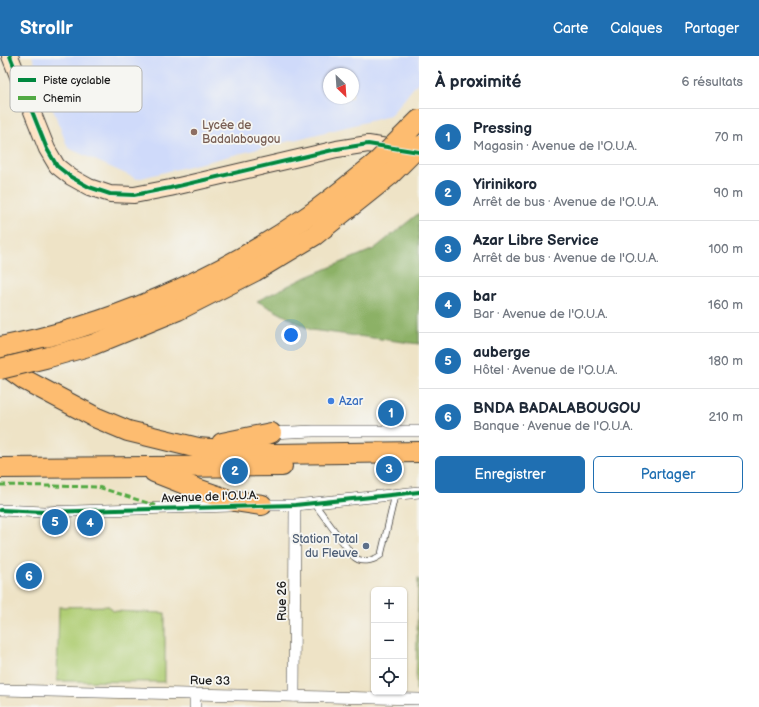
<!DOCTYPE html>
<html lang="fr">
<head>
<meta charset="utf-8">
<style>
  :root { --surface:#fff; --page:#f6f6f7; --text:#1f2937; --muted:#747a83; --line:#e0e1e3; --accent:#1f6fb2 }
  body { margin:0; font-family:"Balsamiq Sans",sans-serif; background:var(--page); color:var(--text) }
  .controls { position:absolute; right:12px; bottom:12px; display:grid; overflow:hidden; border-radius:6px; box-shadow:0 1px 3px #0004 }
  .controls button { width:36px; height:36px; display:grid; place-items:center; padding:0; border:0; border-bottom:1px solid var(--line); background:var(--surface); color:var(--text); font:20px sans-serif }
  .compass { position:absolute; left:323px; top:12px; width:36px; height:36px; border-radius:50%; background:var(--surface); box-shadow:0 1px 3px #0004; rotate:155deg }
  .you { position:absolute; left:291px; top:279px; width:14px; height:14px; margin:-10px; border:3px solid #fff; border-radius:50%; background:#1a73e8; box-shadow:0 0 0 6px #1a73e833 }
  .badge { display:grid; place-items:center; width:26px; height:26px; border-radius:50%; background:var(--accent); color:#fff; font-size:13px; font-weight:700 }
  .pin { position:absolute; translate:-50% -50%; border:2px solid #fff; box-shadow:0 1px 4px #0006 }
  .list { margin:0; padding:0; list-style:none }
  h2 { display:flex; justify-content:space-between; align-items:center; height:52px; margin:0; padding:0 16px; font-size:17px }
  h2 small { font-size:13px; font-weight:400; color:var(--muted) }
  .list li { display:grid; grid-template-columns:26px 1fr auto; gap:12px; align-items:center; box-sizing:border-box; height:56px; padding:0 16px; border-top:1px solid var(--line) }
  .list b { display:block; font-size:15px; white-space:nowrap }
  .list p { margin:0; font-size:13px; white-space:nowrap; color:var(--muted) }
  .list em { font-size:13px; font-style:normal; color:var(--muted) }
  .actions { display:flex; gap:8px; padding:12px 16px }
  .actions a { flex:1; padding:9px 0; border:1px solid var(--accent); border-radius:6px; text-align:center; font-size:14px; color:var(--accent) }
  .actions .main { background:var(--accent); color:#fff }
  .icon { flex:none; width:22px; height:22px; fill:none; stroke:currentColor; stroke-width:2; stroke-linecap:round; stroke-linejoin:round }
  .map { position:relative; flex:none; width:419px; height:651px; overflow:hidden }
  header { display:flex; align-items:center; gap:24px; box-sizing:border-box; height:56px; padding:0 20px; background:var(--accent); color:#fff }
  header strong { font-size:19px }
  nav { display:flex; gap:22px; margin-inline-start:auto; font-size:14px }
  main { display:flex }
  aside { flex:1; background:var(--surface) }
  .map>svg:first-child { display:block }
</style>
</head>
<body>
<header>
<strong>Strollr</strong>
<nav><a>Carte</a><a>Calques</a><a>Partager</a></nav>
</header>
<main>
<div class="map">
<svg width="419" height="651" viewBox="0 0 419 651">
  <rect width="100%" height="100%" fill="#f6f6f2"/>
  <filter id="ink" filterUnits="userSpaceOnUse"><feTurbulence type="fractalNoise" baseFrequency=".025" numOctaves="2"/><feDisplacementMap in="SourceGraphic" scale="8" xChannelSelector="R" yChannelSelector="G"/><feConvolveMatrix kernelMatrix="1 2 1 2 8 2 1 2 1" color-interpolation-filters="sRGB"/></filter>
  <filter id="wash" filterUnits="userSpaceOnUse"><feTurbulence type="fractalNoise" baseFrequency=".012" numOctaves="4" result="noise"/><feDisplacementMap in="SourceGraphic" scale="16" xChannelSelector="R" yChannelSelector="G"/><feGaussianBlur stdDeviation="0.9" result="paint"/><feColorMatrix in="noise" values="0 0 0 0 0 0 0 0 0 0 0 0 0 0 0 0 0 1.4 0 .05"/><feComposite in="paint" operator="in"/></filter>
  <g filter="url(#wash)">
    <rect width="100%" height="100%" fill="#eee3c6"/>
    <path fill="#cfdafa" fill-rule="evenodd" d="M32 0H419V25L390 60 137 123 68 92ZM329 18H353V42H329Z"/>
    <g fill="#b0ce75" stroke="#667548">
      <polygon points="418,522 419,523 419,634 416,634"/>
      <polygon points="109,550 113,555 165,557 165,626 57,625 59,551"/>
    </g>
    <polygon fill="#8cb166" stroke="#546641" points="419,157 419,288 311,274 257,245 302,223 374,193"/>
  </g>
  <g filter="url(#ink)">
    <g fill="none" stroke-linecap="round" stroke-linejoin="round">
      <defs>
        <path id="lane" d="M314 447 353 500C361 508 373 505 381 499L395 439"/>
        <g id="street">
          <polyline points="271,377 313,375 419,375"/>
          <polyline points="256,449 295,449 419,436"/>
          <polyline points="0,454 44,456 231,450"/>
          <polyline points="0,634 419,643"/>
          <polyline points="294,640 295,449"/>
          <polyline points="195,651 195,638"/>
        </g>
        <polyline id="secondary" points="10,0 47,93 57,110 71,121 89,131 110,138 134,139 170,132 337,93 368,88 400,93"/>
        <g id="highway">
          <polyline points="409,74 419,64"/>
          <path d="M0 291C106 271 216 224 305 162 330 145 353 125 377 106"/>
          <polyline points="49,301 92,289 178,254 255,215 315,179 390,119"/>
          <polyline points="0,306 25,324 97,362 128,375 198,392 272,398 419,396"/>
          <polyline points="222,387 271,377"/>
          <polyline points="0,412 282,410"/>
          <polyline points="154,416 200,434 229,444 262,449"/>
        </g>
      </defs>
      <use href="#lane" stroke="#3c3a36" stroke-width="7"/>
      <use href="#street" stroke="#3c3a36" stroke-width="12"/>
      <use href="#secondary" stroke="#3c3a36" stroke-width="18"/>
      <use href="#highway" stroke="#3c3a36" stroke-width="22"/>
      <use href="#lane" stroke="#fff" stroke-width="5.5"/>
      <use href="#street" stroke="#fff" stroke-width="11"/>
      <use href="#secondary" stroke="#fee4c5" stroke-width="16"/>
      <use href="#highway" stroke="#fdbc6f" stroke-width="20"/>
      <defs>
        <g id="highway-bridge">
          <polyline points="377,106 409,74"/>
          <polyline points="390,119 419,90"/>
          <polyline points="0,313 49,301"/>
        </g>
      </defs>
      <use href="#highway-bridge" stroke="#3c3a36" stroke-width="22" stroke-linecap="butt"/>
      <use href="#highway-bridge" stroke="#fdbc6f" stroke-width="20"/>
      <polyline stroke="#52a943" stroke-width="3" stroke-dasharray="6 3" stroke-linecap="butt" points="0,429 98,431 157,450"/>
      <defs>
        <g id="cycleway">
          <polyline points="10,0 47,93 57,110 71,121 89,131 110,138 134,139 170,132 337,93 368,88 419,96"/>
          <polyline points="0,454 44,456 295,449 419,436"/>
        </g>
      </defs>
      <use href="#cycleway" stroke="#f6f6f2" stroke-width="6"/>
      <use href="#cycleway" stroke="#00873e" stroke-width="4"/>
    </g>
  </g>
  <circle fill="#8d6e63" stroke="#f6f6f2" stroke-width="1.5" cx="194" cy="76" r="4"/>
  <circle fill="#3f7fe0" stroke="#f6f6f2" stroke-width="1.5" cx="331" cy="345" r="4"/>
  <circle fill="#5c6f8a" stroke="#f6f6f2" stroke-width="1.5" cx="366" cy="490" r="4"/>
  <g text-anchor="middle" dominant-baseline="central" stroke-width="3.5" stroke-linejoin="round" paint-order="stroke">
    <g font-size="12" fill="#785e54" stroke="#f6f6f2" text-anchor="start">
      <text x="202" y="69">Lycée de<tspan x="202" dy="14">Badalabougou</tspan></text>
    </g>
    <g font-size="12" fill="#366cbe" stroke="#f6f6f2" text-anchor="start">
      <text x="339" y="345">Azar</text>
    </g>
    <g font-size="12" fill="#1c1c1c" stroke="#f6f6f2">
      <text transform="translate(210 441) rotate(-2)">Avenue de l'O.U.A.</text>
      <text transform="translate(282 545) rotate(-90)">Rue 26</text>
      <text transform="translate(210 625) rotate(1)">Rue 33</text>
    </g>
    <g font-size="12" fill="#4e5e75" stroke="#f6f6f2" text-anchor="end">
      <text x="358" y="483">Station Total<tspan x="358" dy="14">du Fleuve</tspan></text>
    </g>
  </g>
  <rect x="10" y="10" width="132" height="46" rx="6" fill="#f6f6f2" stroke="#b5b5b2" stroke-width="1"/>
  <rect x="18" y="22" width="18" height="4" fill="#00873e"/>
  <rect x="18" y="40" width="18" height="4" fill="#52a943"/>
  <g font-size="11" fill="#1c1c1c">
    <text x="43" y="28">Piste cyclable</text>
    <text x="43" y="46">Chemin</text>
  </g>
</svg>
<div class="controls">
<button>+</button>
<button>−</button>
<button><svg class="icon" aria-label="locate" viewBox="0 0 24 24"><circle cx="12" cy="12" r="6"/><path d="M12 2v4M12 18v4M2 12h4M18 12h4"/></svg></button>
</div>
<svg class="compass" viewBox="-18 -18 36 36"><path d="M0-13l5 13h-10z" fill="#e53935"/><path d="M0 13l5-13h-10z" fill="#747a83"/></svg>
<div class="you"></div>
<div class="pin badge" style="left:391px;top:357px">1</div>
<div class="pin badge" style="left:235px;top:415px">2</div>
<div class="pin badge" style="left:389px;top:413px">3</div>
<div class="pin badge" style="left:90px;top:467px">4</div>
<div class="pin badge" style="left:55px;top:466px">5</div>
<div class="pin badge" style="left:29px;top:520px">6</div>
</div>
<aside>
<h2>À proximité<small>6 résultats</small></h2>
<ul class="list">
<li><span class="badge">1</span><div><b>Pressing</b><p>Magasin · Avenue de l'O.U.A.</p></div><em>70 m</em></li>
<li><span class="badge">2</span><div><b>Yirinikoro</b><p>Arrêt de bus · Avenue de l'O.U.A.</p></div><em>90 m</em></li>
<li><span class="badge">3</span><div><b>Azar Libre Service</b><p>Arrêt de bus · Avenue de l'O.U.A.</p></div><em>100 m</em></li>
<li><span class="badge">4</span><div><b>bar</b><p>Bar · Avenue de l'O.U.A.</p></div><em>160 m</em></li>
<li><span class="badge">5</span><div><b>auberge</b><p>Hôtel · Avenue de l'O.U.A.</p></div><em>180 m</em></li>
<li><span class="badge">6</span><div><b>BNDA BADALABOUGOU</b><p>Banque · Avenue de l'O.U.A.</p></div><em>210 m</em></li>
</ul>
<div class="actions"><a class="main">Enregistrer</a><a>Partager</a></div>
</aside>
</main>
</body>
</html>
